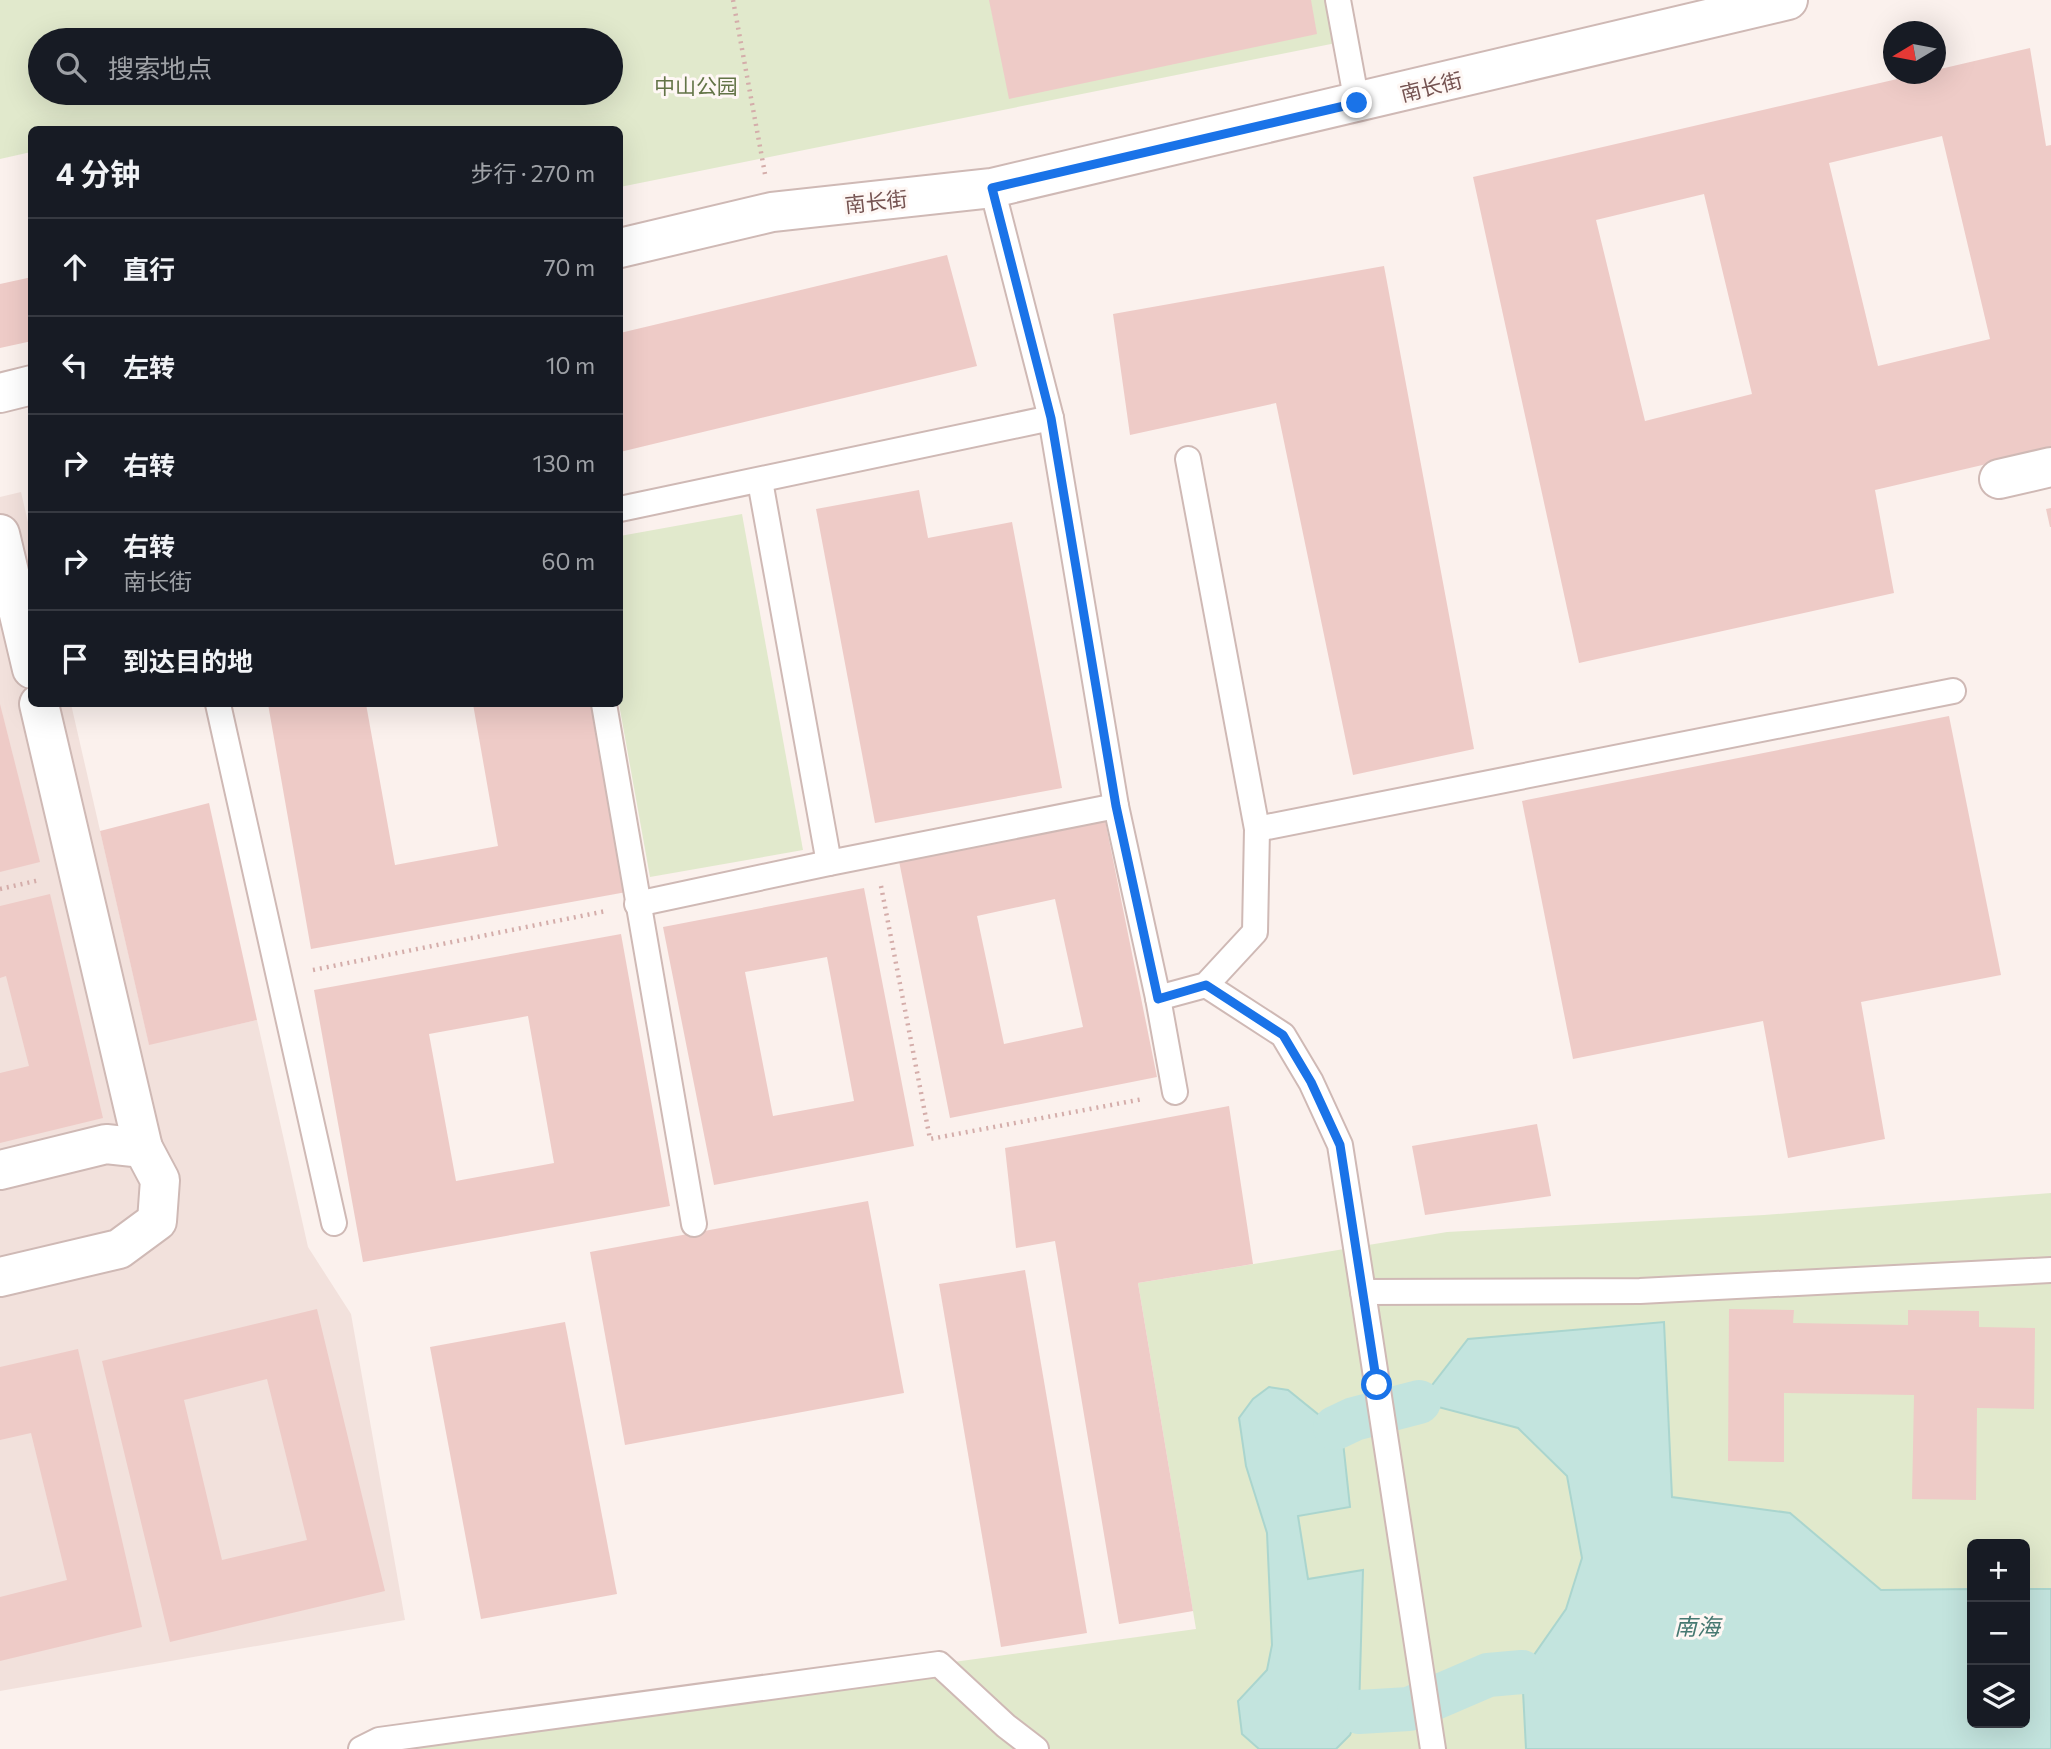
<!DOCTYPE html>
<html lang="zh">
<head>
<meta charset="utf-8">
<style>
  :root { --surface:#171b24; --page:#20242c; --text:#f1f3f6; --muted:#9ea1a6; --line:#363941 }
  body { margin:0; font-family:Commissioner,"Noto Sans SC",sans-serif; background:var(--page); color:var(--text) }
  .controls { position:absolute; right:21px; bottom:21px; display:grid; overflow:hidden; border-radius:10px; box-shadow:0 7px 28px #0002 }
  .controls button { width:63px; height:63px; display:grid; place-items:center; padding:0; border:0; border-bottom:2px solid var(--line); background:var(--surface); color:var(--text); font:35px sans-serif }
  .compass { position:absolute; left:1883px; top:21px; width:63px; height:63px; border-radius:50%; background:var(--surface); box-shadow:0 7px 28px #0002; rotate:260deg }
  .stop { position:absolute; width:21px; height:21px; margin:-16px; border:5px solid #1a73e8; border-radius:50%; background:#fff }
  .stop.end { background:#1a73e8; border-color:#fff; box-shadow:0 2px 7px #0008 }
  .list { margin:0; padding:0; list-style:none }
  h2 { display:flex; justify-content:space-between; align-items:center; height:91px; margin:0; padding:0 28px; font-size:30px }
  h2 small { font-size:23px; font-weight:400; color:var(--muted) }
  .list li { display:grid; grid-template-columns:46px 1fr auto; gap:21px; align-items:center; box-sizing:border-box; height:98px; padding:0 28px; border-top:2px solid var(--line) }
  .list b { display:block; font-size:26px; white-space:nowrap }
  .list p { margin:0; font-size:23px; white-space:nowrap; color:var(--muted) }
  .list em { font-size:23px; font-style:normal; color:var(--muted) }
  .icon { flex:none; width:38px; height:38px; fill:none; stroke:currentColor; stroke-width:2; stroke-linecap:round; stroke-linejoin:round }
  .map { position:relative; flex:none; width:2051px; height:1749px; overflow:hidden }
  .search { position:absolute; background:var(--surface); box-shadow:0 7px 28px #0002; left:28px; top:28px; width:595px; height:77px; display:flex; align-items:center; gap:18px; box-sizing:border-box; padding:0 24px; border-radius:38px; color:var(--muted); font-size:26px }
  .panel { position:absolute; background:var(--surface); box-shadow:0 7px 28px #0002; left:28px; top:126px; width:595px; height:581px; border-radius:10px }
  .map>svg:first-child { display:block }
</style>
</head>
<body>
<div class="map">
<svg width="2051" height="1749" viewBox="0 0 2051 1749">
  <rect width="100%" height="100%" fill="#fbf1ed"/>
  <polygon fill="#f2e1dc" points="21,492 31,535 32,704 71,704 149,1044 257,1020 308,1247 351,1314 405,1620 0,1691 0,497"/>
  <g fill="#e1e9cc" fill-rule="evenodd">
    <path d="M0 0H1327L1336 43 620 187V130H157L156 127 144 130H32L31 152 0 159ZM40 40H611V93H40Z"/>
    <polygon points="742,514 803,850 650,877 619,704 620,536"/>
    <path d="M2051 1193V1749H361L379 1740 1196 1629 1138 1283 1447 1232 1764 1215ZM1972 1544H2025V1723H1972Z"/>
  </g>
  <g fill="#c3e4de" stroke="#aad5ce" stroke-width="2">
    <polygon points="1664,1322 1672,1497 1790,1513 1881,1590 1972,1589 1972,1723 2025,1723 2025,1589 2051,1589 2051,1749 1526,1749 1522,1672 1566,1609 1582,1558 1567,1476 1518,1428 1419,1402 1468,1339"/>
    <polygon points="1269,1387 1288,1390 1335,1428 1343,1442 1350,1507 1298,1516 1308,1579 1363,1570 1359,1712 1350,1735 1336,1749 1259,1749 1242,1734 1238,1701 1267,1670 1272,1645 1267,1533 1246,1466 1239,1418 1253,1399"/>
  </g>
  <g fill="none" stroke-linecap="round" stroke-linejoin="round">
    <g stroke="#c3e4de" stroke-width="44">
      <polyline points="1335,1428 1354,1419 1419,1402"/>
      <polyline points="1359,1712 1409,1709 1488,1675 1522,1672"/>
    </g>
  </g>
  <g fill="#eecbc7" fill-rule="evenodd">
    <polygon points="989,0 1311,0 1317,34 1009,99"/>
    <path d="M2030 48 2046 146 2051 145V449L1875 490 1894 593 1579 663 1473 177 1919 74H1936V70ZM1942 136 1990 339 1878 366 1829 163ZM1704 194 1752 394 1645 421 1596 220Z"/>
    <polygon points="947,255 977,366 620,452 620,333"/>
    <polygon points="1384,266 1474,749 1353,775 1276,403 1130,435 1113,314"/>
    <polygon points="32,277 32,341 0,348 0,284"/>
    <polygon points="919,490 928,538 1012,522 1062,788 875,823 816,509"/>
    <polygon points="2051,508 2051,527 2050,527 2046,509"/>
    <polygon points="0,704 40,862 0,872"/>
    <polygon points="268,704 366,704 395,865 498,846 473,704 598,704 632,891 311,949"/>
    <polygon points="1949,716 2001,975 1861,1002 1885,1139 1788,1158 1763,1021 1573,1059 1522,801"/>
    <polygon points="209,803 257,1020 149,1045 100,831"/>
    <path d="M1105 820 1157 1077 950 1118 899 861ZM1055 899 1083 1027 1004 1044 977 916Z"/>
    <path d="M864 888 914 1146 714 1185 663 927ZM827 957 854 1101 773 1116 745 972Z"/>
    <polygon points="50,894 103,1118 0,1143 0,1073 29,1066 6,976 0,978 0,906"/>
    <path d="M621 934 670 1206 363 1262 314 990ZM528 1016 554 1163 456 1181 429 1034Z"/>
    <polygon points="1229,1106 1253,1264 1138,1283 1193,1611 1119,1624 1055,1241 1016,1248 1005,1148"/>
    <polygon points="1537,1124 1551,1196 1425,1215 1412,1146"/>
    <polygon points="868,1201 904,1393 625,1445 590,1252"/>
    <polygon points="1025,1270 1087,1633 1001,1647 939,1284"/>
    <path d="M317 1309 385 1591 170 1642 102 1361ZM267 1379 307 1540 222 1560 184 1400Z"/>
    <polygon points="1729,1309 1794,1310 1793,1323 1908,1325 1908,1310 1979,1311 1979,1327 2035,1328 2034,1409 1977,1408 1976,1500 1912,1499 1914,1395 1784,1393 1784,1462 1728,1461"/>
    <polygon points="565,1322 617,1594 481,1619 430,1347"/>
    <polygon points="78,1349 142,1627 0,1661 0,1597 67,1580 31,1433 0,1440 0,1367"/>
  </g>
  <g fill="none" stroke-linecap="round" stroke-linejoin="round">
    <defs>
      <g id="service">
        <polyline points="1338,0 1357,103"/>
        <polyline points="992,188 1051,418 1116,806 1158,998 1175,1092"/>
        <polyline points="760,481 829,863"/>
        <polyline points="620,509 1051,418"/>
        <polyline points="218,704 334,1223"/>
        <polyline points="604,704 694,1224"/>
        <polyline points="1257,829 1953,691"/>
        <polyline points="637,904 829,863 1116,806"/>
        <polyline points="1206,985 1283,1035 1311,1082 1340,1145 1363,1292"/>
        <polyline points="1158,998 1206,985 1255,932 1257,829 1188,459"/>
        <polyline points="361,1749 379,1740 939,1664 1006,1726 1036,1749"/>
        <polyline points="1433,1749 1363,1292 1640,1291 2051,1270"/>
      </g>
      <g id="minor">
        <polyline points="1999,479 2051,467"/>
        <polyline points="0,534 32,669"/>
        <polyline points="39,704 143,1148"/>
        <polyline points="0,1170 106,1144 143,1148 160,1180 157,1221 119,1249 0,1277"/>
      </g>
      <g id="tertiary">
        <polyline points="620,248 772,212 992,188 1788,0"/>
        <polyline points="0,393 32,385"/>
      </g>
    </defs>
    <use href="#service" stroke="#cfb9b5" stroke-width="28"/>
    <use href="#minor" stroke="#cfb9b5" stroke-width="42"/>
    <use href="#tertiary" stroke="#cfb9b5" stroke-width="42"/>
    <g stroke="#d4adaa" stroke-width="4.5" stroke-dasharray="2 5" stroke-linecap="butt">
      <polyline points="733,0 765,174"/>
      <polyline points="881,886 930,1139 1143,1099"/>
      <polyline points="0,889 40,880"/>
      <polyline points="313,970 606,911"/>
    </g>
    <use href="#service" stroke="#fff" stroke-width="24"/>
    <use href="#minor" stroke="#fff" stroke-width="38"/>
    <use href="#tertiary" stroke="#fff" stroke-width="38"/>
  </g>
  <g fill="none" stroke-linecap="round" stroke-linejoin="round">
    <polyline stroke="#1a73e8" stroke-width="9" points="1357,103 992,188 1051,418 1116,806 1158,999 1206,985 1283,1035 1311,1082 1340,1145 1377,1385"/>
  </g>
  <g text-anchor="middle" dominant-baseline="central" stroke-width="6" stroke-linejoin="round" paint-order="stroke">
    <g font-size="21" fill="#637447" stroke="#fef7f4">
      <text x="696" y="85">中山公园</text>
    </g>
    <g font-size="21" fill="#755351" stroke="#fef7f4">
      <text transform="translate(1431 86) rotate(-14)">南长街</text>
      <text transform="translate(876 201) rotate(-6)">南长街</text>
    </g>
    <g font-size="23" font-style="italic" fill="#467871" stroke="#fef7f4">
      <text x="1697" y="1626">南海</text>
    </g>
  </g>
</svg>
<div class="controls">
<button>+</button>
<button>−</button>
<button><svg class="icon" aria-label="layers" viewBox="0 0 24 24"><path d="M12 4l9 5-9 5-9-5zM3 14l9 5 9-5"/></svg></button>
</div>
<svg class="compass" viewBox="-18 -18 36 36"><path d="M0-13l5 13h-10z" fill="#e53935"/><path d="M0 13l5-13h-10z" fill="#9ea1a6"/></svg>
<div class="stop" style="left:1377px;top:1385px"></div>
<div class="stop end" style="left:1357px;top:103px"></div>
<div class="search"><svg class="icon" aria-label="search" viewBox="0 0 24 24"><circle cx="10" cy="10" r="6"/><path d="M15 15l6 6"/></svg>搜索地点</div>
<section class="panel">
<h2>4 分钟<small>步行 · 270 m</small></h2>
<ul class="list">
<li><svg class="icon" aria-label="ahead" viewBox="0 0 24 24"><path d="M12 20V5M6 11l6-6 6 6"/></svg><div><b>直行</b></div><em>70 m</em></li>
<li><svg class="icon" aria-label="left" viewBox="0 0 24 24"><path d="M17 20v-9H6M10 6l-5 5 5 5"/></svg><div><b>左转</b></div><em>10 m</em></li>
<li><svg class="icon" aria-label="right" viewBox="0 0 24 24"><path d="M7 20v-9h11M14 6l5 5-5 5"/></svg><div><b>右转</b></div><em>130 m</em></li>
<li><svg class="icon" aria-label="right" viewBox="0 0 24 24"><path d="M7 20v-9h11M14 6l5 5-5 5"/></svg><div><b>右转</b><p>南长街</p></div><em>60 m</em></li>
<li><svg class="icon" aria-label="arrive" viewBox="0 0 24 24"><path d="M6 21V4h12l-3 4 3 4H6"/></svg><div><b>到达目的地</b></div></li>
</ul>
</section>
</div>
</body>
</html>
